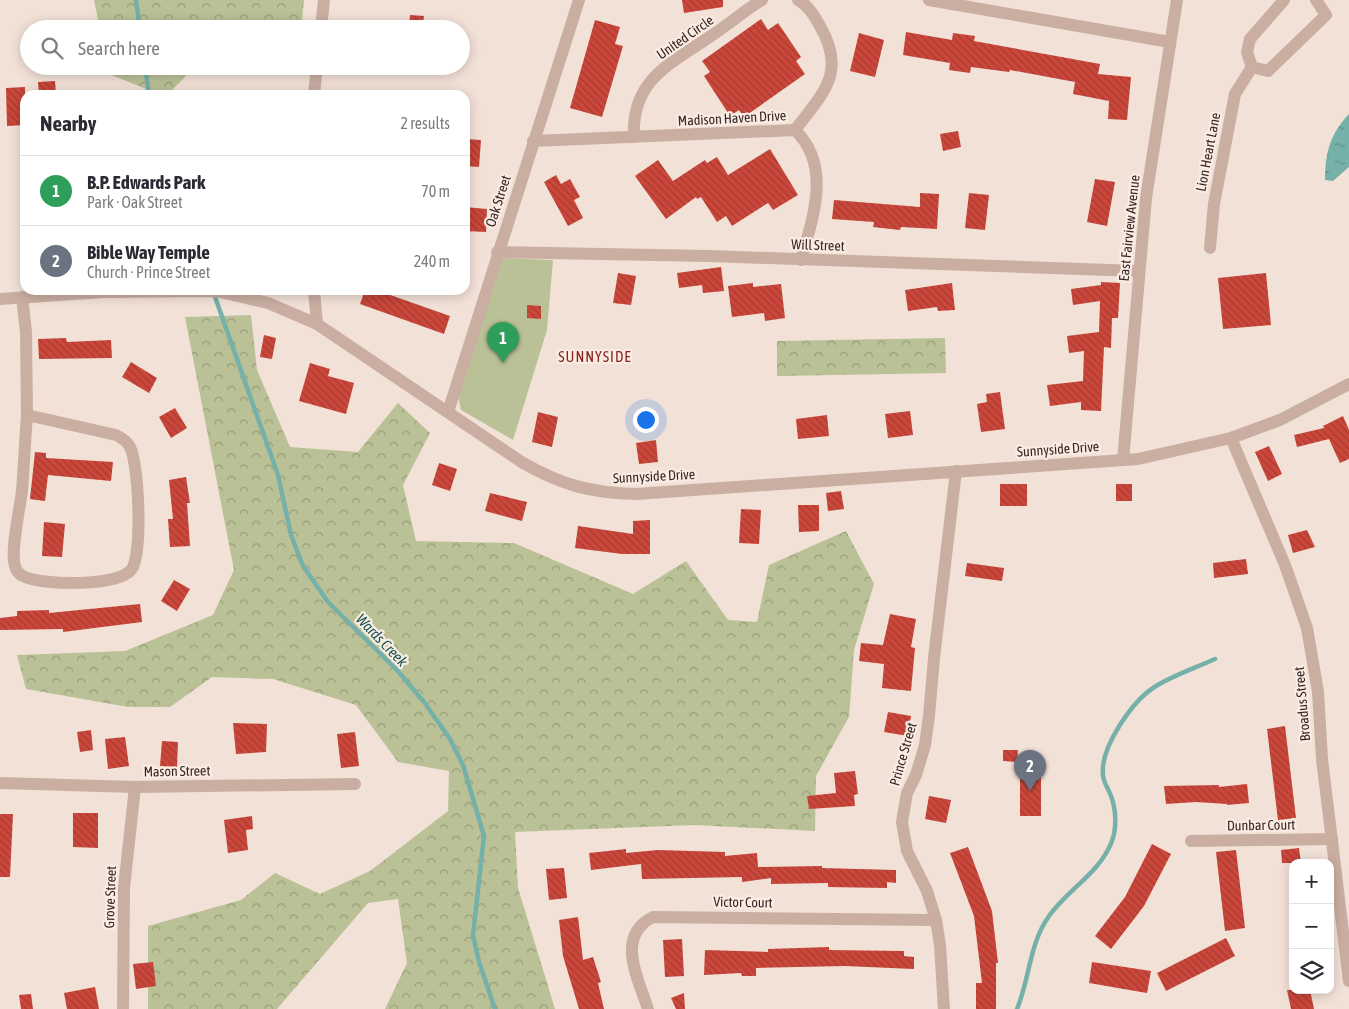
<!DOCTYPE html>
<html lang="en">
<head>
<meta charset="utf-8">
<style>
  :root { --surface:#fff; --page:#f2f2f3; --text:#2b2b33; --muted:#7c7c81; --line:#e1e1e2; --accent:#195751 }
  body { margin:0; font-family:"Asap Condensed",sans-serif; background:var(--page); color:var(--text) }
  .controls { position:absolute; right:15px; bottom:15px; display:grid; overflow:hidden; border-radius:10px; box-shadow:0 2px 12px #0003 }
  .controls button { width:45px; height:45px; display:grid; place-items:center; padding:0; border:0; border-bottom:1px solid var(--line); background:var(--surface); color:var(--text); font:25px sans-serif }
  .you { position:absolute; left:645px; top:419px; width:18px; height:18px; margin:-12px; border:4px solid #fff; border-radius:50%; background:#1a73e8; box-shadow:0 0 0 8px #1a73e833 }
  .badge { display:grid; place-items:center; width:32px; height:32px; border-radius:50%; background:var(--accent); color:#fff; font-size:16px; font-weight:700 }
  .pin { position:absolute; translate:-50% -41px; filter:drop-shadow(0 1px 2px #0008) }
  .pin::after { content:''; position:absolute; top:26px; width:18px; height:15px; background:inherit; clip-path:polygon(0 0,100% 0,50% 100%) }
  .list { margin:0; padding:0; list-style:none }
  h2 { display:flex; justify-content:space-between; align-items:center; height:65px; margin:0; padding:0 20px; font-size:21px }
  h2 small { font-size:16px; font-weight:400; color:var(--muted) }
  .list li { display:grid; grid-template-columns:32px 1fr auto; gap:15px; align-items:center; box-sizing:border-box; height:70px; padding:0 20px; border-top:1px solid var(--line) }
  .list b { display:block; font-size:19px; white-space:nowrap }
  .list p { margin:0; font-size:16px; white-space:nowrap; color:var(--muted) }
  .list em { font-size:16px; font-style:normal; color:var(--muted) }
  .icon { flex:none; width:28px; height:28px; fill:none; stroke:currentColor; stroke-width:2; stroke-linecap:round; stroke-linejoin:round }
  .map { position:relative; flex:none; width:1349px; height:1009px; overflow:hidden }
  .search { position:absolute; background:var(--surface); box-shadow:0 2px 12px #0003; left:20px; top:20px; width:450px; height:55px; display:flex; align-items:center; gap:12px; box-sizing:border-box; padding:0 18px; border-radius:28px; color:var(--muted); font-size:19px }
  .panel { position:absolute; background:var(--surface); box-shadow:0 2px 12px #0003; left:20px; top:90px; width:450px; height:205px; border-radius:15px }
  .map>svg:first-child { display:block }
</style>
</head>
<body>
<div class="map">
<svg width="1349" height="1009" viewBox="0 0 1349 1009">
  <defs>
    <pattern id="forest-crowns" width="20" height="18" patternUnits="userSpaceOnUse" patternTransform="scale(1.25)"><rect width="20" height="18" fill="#bac196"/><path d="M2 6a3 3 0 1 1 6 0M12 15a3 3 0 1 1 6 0" fill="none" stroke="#989d7a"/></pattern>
    <pattern id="water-ripples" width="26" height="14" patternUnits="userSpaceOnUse" patternTransform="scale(1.25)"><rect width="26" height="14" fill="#75b0a9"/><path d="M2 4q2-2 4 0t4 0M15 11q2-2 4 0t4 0" fill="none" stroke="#618f89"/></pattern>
    <pattern id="building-back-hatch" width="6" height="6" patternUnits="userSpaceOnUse" patternTransform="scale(1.25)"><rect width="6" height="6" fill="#cc473b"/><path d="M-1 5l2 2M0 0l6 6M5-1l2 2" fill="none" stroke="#a63b31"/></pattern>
  </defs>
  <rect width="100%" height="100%" fill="#f2e1d7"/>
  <polygon fill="#bac196" points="502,258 553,260 547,330 513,440 461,410 458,396"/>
  <g fill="url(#forest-crowns)">
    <polygon points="94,0 304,0 301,29 100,29"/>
    <polygon points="107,66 192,66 184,78 167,95 161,95 109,74"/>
    <polygon points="251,315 257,370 290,447 358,452 398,403 430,433 403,485 416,541 514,543 633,594 686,561 728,620 757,622 769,565 846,531 874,584 854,650 849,717 816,776 815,831 694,825 515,832 518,888 555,1009 385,1009 407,963 398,899 368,903 277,1009 148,1009 148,926 241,900 275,873 320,894 370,871 448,811 449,771 398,762 356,705 273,679 212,677 170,707 128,707 26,689 17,655 125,651 213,615 234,570 185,317"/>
    <polygon points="945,338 946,373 777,376 777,341"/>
  </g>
  <path fill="url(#water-ripples)" d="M1349 114V167L1333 181 1325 180C1325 153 1330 134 1349 114Z"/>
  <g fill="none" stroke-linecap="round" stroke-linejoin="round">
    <g stroke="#75b0a9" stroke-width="4.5">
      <polyline points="136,0 140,29"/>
      <polyline points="145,66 149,95"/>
      <polyline points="214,294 278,475 291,535 303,566 328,602 397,670 424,702 450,739 463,765 484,836 473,935 479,962 495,1009"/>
      <path d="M1017 1009C1030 978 1029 944 1049 916 1068 889 1100 873 1112 841 1117 828 1116 809 1111 796 1109 790 1103 782 1103 775 1100 747 1133 700 1156 686 1174 675 1195 668 1215 659"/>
    </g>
  </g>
  <g fill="url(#building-back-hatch)">
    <polygon points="682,0 723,0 723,7 684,13"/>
    <polygon points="410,15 424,16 422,29 409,29"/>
    <polygon points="761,19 768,30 778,23 801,57 796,61 805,74 744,117 739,110 730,116 704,76 710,72 702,61"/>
    <polygon points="595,20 620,27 615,44 623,46 602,117 570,108"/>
    <polygon points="906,32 952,40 953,33 975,36 974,41 1100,64 1098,74 1131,77 1127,120 1108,119 1109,101 1073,94 1075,82 1010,70 1009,72 971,67 970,73 949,70 950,63 903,55"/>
    <polygon points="859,33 884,40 875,77 850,71"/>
    <polygon points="55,81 56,95 39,95 38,82"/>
    <polygon points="25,87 25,125 7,126 6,88"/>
    <polygon points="958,131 961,147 943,151 940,134"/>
    <polygon points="465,139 481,140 479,167 465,166"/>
    <polygon points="770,149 798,195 773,210 768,203 732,226 726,216 717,222 701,197 697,199 696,197 666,219 635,176 658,160 673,181 705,160 707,163 717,157 728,175"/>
    <polygon points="556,175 561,184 570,179 580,197 574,200 583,218 568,226 544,182"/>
    <polygon points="1095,179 1115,182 1107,226 1087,222"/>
    <polygon points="920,193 939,194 937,229 901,227 900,230 873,227 874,222 832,219 834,200 920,207"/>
    <polygon points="969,193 989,195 985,230 965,228"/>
    <polygon points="465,207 487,209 486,232 465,231"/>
    <polygon points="721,267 724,291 703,293 702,285 679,288 677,273"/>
    <polygon points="618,273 636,276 631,305 613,303"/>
    <polygon points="1266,273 1271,325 1223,329 1218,278"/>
    <polygon points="1101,282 1120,283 1118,318 1112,318 1111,348 1104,347 1101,411 1081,410 1081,402 1050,406 1047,385 1083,381 1084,351 1069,353 1067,336 1099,332 1100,301 1073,305 1071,289 1101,285"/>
    <polygon points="753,283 753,287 781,284 785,318 765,321 764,313 732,317 728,286"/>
    <polygon points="952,283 955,310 938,311 937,307 908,311 905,290"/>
    <polygon points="365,290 376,290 450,316 444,334 360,304"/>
    <polygon points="527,305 541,306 541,319 527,318"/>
    <polygon points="264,335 276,338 272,359 260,357"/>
    <polygon points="66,338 67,342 111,340 112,358 39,359 38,339"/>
    <polygon points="131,362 157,378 149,393 122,377"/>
    <polygon points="310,363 330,369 328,376 354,383 346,414 299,401"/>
    <polygon points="1000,392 1005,429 981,432 977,404 987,402 986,394"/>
    <polygon points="175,408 187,428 171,438 159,417"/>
    <polygon points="910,411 913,435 888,438 885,414"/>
    <polygon points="538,412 558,417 552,447 532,442"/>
    <polygon points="827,415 829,436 798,439 796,419"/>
    <polygon points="1343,416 1349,430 1349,459 1340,463 1329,439 1297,447 1294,435 1324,428 1323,426"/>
    <polygon points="656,440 658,462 639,464 636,443"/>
    <polygon points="1269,446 1282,474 1268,481 1255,452"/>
    <polygon points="35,452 46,453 46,458 113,462 111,481 48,475 45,501 30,499"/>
    <polygon points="439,463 457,469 450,491 432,485"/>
    <polygon points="186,477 190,503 187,503 190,546 170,547 168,519 173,519 169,480"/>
    <rect x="1000" y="484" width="27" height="22"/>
    <rect x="1116" y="484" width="16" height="17"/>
    <polygon points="841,491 844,509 828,511 826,493"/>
    <polygon points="490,493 527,502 522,521 485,511"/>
    <polygon points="798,505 819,505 819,531 799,532"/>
    <polygon points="741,509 761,510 759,544 739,543"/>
    <polygon points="650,520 650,554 622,554 575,548 578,526 633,534 633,521"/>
    <polygon points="44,522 65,524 62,557 42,556"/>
    <polygon points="1307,530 1315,547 1293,553 1288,535"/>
    <polygon points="1246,559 1248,574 1214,578 1213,563"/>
    <polygon points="967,563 1004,568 1002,581 965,576"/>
    <polygon points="174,580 190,589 177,611 161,601"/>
    <polygon points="140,604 142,622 63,632 63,629 0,630 0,618 17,616 17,611 49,610 49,613"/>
    <polygon points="890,614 916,619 911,647 915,648 911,691 882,688 884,664 859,661 861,643 883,645"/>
    <polygon points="888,712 911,716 908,736 884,732"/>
    <polygon points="233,723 267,724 266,752 236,754"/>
    <polygon points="1285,726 1296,818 1278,820 1267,729"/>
    <polygon points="91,730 93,750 80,752 77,732"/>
    <polygon points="355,732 359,766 341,768 337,734"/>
    <polygon points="125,737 129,766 108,769 105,739"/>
    <polygon points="162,741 178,742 177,767 160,766"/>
    <polygon points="1003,750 1018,750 1017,762 1003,761"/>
    <polygon points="1041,766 1041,816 1020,816 1020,767"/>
    <polygon points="855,771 858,794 854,795 855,806 809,809 807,796 836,793 834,773"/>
    <polygon points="1247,784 1249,803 1227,805 1227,804 1196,802 1166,804 1164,786 1219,785 1219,787"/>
    <polygon points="929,796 951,800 946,823 925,819"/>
    <polygon points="73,813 98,813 98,848 73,847"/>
    <polygon points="0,814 13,814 10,877 0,877"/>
    <polygon points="252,816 253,829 246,830 248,850 228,853 224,820"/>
    <polygon points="1152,844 1171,854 1144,906 1111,949 1095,936 1125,897"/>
    <polygon points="968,847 992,911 998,963 996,963 996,1009 976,1009 976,983 982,983 974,916 950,853"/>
    <polygon points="1299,848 1301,863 1282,863 1281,850"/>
    <polygon points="626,849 626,853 658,850 725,852 725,856 757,853 758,867 822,866 822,868 896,870 896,883 887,882 887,888 828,887 828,883 771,884 771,878 742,882 742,877 642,879 641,864 591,870 589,853"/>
    <polygon points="1236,850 1245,928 1225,931 1216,852"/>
    <polygon points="564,868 567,898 549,900 546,869"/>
    <polygon points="578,917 583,960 593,957 601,982 598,983 604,1009 579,1009 563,956 559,920"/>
    <polygon points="1226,938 1235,956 1166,991 1157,973"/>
    <polygon points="682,939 684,976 665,977 663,940"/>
    <polygon points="829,947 829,950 904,951 904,956 914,957 914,969 845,966 756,968 756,976 742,976 741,973 704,975 705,950 768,952 768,949"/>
    <polygon points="153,962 156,986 136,989 133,964"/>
    <polygon points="1092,962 1151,971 1147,993 1089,983"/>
    <polygon points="95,987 99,1009 67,1009 64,993"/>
    <polygon points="1287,990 1310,990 1314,1009 1291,1009"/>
    <polygon points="684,993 685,1009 676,1009 671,998"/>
    <polygon points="31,994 33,1009 21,1009 19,995"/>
  </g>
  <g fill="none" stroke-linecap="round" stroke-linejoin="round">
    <g stroke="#caaea2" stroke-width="12">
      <polyline points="929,0 1170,42"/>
      <polyline points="1284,0 1250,39 1247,52 1252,67 1268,71 1326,15 1316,0"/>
      <polyline points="321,29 324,0"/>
      <polyline points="314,95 317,66"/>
      <path d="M795 130C823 93 847 73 820 26 814 16 809 6 798 0"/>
      <path d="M634 137C631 80 670 64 711 36 728 25 745 10 762 0"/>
      <path d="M533 141 795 130C832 166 813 217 801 260"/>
      <polyline points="1210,248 1214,204 1235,94 1252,67"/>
      <polyline points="497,252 709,256 1138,271"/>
      <polyline points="314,290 317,324"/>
      <polyline points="22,297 26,332 27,415"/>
      <path d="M0 299 104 292 216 291 268 303 317 324 523 463C562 485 591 493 636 494L1138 459 1231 438 1280 420 1349 384"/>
      <polyline points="448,412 579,0"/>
      <path d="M27 415 116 435C122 438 127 441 130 447 139 464 143 557 131 570 117 587 44 585 25 577 20 575 16 571 15 566 10 552 20 508 22 491 24 466 25 440 27 415Z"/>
      <polyline points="1231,438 1285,565 1307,628 1318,692 1322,759 1349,981"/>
      <polyline points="1123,460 1146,198 1177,0"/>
      <polyline points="0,783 135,787 355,784"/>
      <polyline points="1191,841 1332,839"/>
      <polyline points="123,1009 124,888 135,787"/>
      <path d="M648 1009C638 978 615 936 653 917L936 920"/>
      <polyline points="944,1009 940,945 936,920 927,891 907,851 902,822 907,793 916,775 925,745 929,716 934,658 956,471"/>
    </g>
  </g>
  <g text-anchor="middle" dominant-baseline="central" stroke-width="4.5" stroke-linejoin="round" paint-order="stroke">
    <g font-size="14" fill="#352725" stroke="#faece3">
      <text transform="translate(685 37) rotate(-35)">United Circle</text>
      <text transform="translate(732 118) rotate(-3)">Madison Haven Drive</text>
      <text transform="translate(1208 152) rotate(-79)">Lion Heart Lane</text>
      <text transform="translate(498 201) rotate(-72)">Oak Street</text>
      <text transform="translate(1129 228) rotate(-84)">East Fairview Avenue</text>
      <text transform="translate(818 245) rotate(2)">Will Street</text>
      <text transform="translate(1058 449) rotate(-4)">Sunnyside Drive</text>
      <text transform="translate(654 476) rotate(-3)">Sunnyside Drive</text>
      <text transform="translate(1302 704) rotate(-95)">Broadus Street</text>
      <text transform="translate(903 754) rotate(-74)">Prince Street</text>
      <text transform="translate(177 771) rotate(-1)">Mason Street</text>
      <text transform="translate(1261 825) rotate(-1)">Dunbar Court</text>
      <text transform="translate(110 897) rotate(-88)">Grove Street</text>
      <text transform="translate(743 902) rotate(1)">Victor Court</text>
    </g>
    <g font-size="15" letter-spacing="1" fill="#87231b" stroke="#faece3">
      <text x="595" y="356">SUNNYSIDE</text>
    </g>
    <g font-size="15" font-style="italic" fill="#195751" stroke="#faece3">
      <text transform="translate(382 640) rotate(46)">Wards Creek</text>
    </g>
  </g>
</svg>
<div class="controls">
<button>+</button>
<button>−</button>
<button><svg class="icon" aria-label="layers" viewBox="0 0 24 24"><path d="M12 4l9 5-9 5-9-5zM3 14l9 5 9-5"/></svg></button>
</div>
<div class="you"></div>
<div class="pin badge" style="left:503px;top:363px;background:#2e9e5b">1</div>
<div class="pin badge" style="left:1030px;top:791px;background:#6b7280">2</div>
<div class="search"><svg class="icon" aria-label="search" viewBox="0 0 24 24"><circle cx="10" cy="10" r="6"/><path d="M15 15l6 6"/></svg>Search here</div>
<section class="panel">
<h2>Nearby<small>2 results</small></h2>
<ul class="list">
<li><span class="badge" style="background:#2e9e5b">1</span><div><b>B.P. Edwards Park</b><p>Park · Oak Street</p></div><em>70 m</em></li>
<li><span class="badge" style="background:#6b7280">2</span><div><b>Bible Way Temple</b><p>Church · Prince Street</p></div><em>240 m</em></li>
</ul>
</section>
</div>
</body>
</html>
